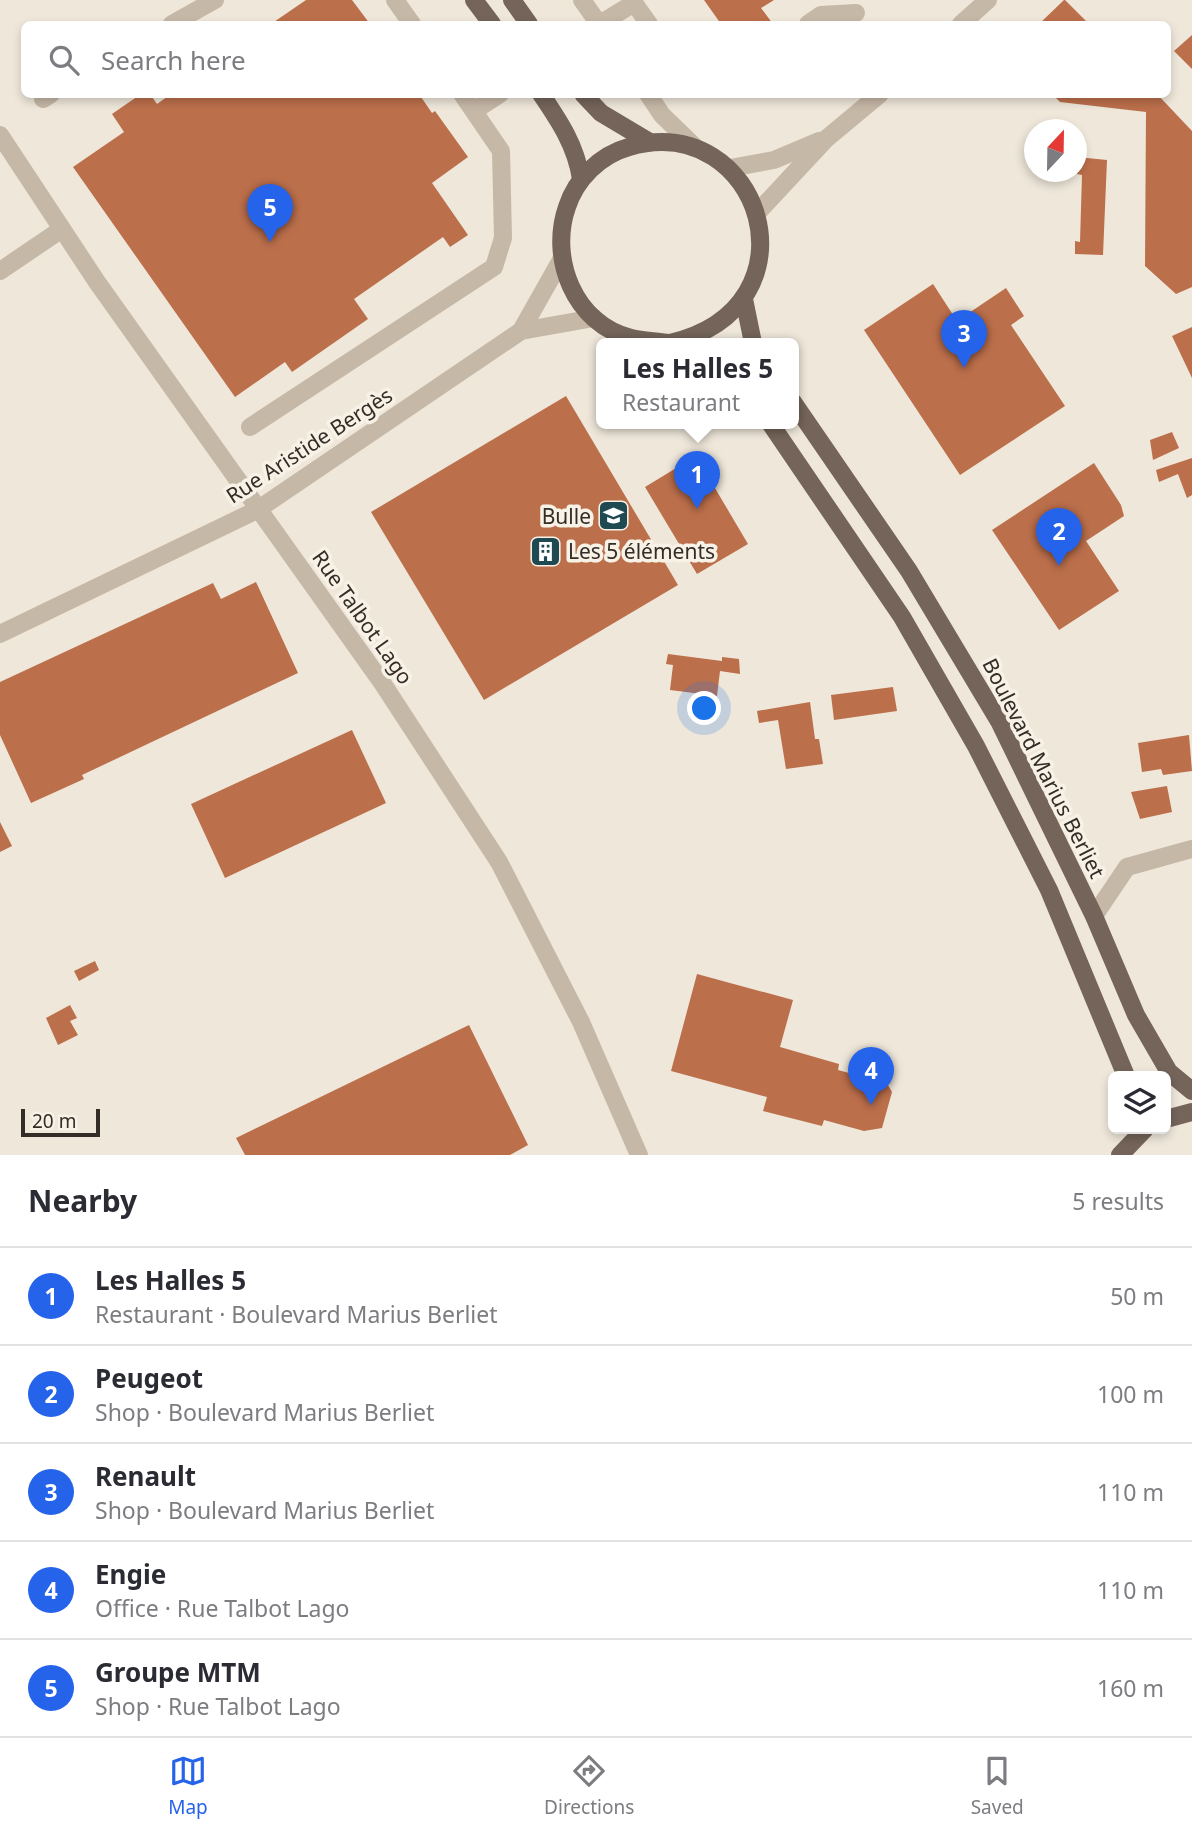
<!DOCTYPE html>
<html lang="en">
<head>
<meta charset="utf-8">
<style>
  :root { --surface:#fff; --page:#f2f2f3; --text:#2b2b33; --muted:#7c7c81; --line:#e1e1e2; --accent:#2563eb }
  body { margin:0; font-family:"Noto Sans",sans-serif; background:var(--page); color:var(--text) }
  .controls { position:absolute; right:21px; bottom:21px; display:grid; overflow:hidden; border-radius:10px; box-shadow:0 4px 10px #0003 }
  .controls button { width:63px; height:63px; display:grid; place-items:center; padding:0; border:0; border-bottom:2px solid var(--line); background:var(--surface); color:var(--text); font:35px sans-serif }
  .compass { position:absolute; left:1024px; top:119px; width:63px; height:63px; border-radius:50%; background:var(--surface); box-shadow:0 4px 10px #0003; rotate:22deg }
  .scale { position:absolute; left:21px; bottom:18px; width:79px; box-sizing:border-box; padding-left:7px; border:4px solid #332c27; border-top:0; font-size:19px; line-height:24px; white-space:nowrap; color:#332c27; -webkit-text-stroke:5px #f7f1e6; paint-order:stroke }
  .you { position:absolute; left:705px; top:709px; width:24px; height:24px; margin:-18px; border:5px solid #fff; border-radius:50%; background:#1a73e8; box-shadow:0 0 0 10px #1a73e833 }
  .badge { display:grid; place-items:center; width:46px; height:46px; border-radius:50%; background:var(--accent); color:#fff; font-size:23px; font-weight:700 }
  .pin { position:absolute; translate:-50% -58px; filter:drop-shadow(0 2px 4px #0008) }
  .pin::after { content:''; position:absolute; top:37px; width:24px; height:21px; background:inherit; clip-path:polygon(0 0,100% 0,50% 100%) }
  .popup { position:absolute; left:596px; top:338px; width:203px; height:91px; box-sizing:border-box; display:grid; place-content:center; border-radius:10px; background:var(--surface); filter:drop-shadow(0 2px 5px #0005); font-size:23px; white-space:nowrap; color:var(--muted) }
  .popup b { font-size:26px; color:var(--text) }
  .popup::after { content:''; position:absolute; left:50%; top:100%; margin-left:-14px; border:14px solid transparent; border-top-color:var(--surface) }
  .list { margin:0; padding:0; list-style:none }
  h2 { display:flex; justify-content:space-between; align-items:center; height:91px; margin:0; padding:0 28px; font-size:30px }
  h2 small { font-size:23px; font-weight:400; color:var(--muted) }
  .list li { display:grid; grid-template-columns:46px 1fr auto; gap:21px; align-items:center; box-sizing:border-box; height:98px; padding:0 28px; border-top:2px solid var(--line) }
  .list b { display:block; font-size:26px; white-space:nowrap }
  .list p { margin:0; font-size:23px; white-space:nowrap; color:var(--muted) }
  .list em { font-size:23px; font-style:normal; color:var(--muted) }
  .icon { flex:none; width:38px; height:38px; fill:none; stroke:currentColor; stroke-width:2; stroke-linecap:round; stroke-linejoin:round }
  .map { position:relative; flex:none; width:1192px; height:1155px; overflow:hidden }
  .search { position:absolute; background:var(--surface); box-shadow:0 4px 10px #0003; left:21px; right:21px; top:21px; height:77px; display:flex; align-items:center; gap:18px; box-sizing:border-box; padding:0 24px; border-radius:10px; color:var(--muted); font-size:26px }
  .sheet { height:581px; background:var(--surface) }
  nav { display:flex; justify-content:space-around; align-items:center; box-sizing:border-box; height:98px; border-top:2px solid var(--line); background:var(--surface); font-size:19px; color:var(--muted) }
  nav a { display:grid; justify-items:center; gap:4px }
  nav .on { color:var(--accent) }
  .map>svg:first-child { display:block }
</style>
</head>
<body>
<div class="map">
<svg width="1192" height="1155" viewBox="0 0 1192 1155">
  <rect width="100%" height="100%" fill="#efe7da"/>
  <g fill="#bc6f4b">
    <polygon points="306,0 352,0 370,24 271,24"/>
    <polygon points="704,0 774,0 761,8 773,24 721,24"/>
    <polygon points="1065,0 1089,24 1039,24 1064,0"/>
    <polygon points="1192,35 1192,69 1174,51"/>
    <polygon points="141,94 150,94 157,104 171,94 419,94 432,113 435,111 468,157 432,183 468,235 450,247 443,237 354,299 368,319 292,372 285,362 235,397 73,167 124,132 112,114"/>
    <polygon points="1052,94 1157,94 1192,131 1192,287 1176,294 1145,266 1146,112 1060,102"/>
    <polygon points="1077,157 1107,160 1103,255 1075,254 1075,241 1080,242 1082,175 1077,174"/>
    <polygon points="933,284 957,321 1006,288 1024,316 1011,325 1065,406 960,475 864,330"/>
    <polygon points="1192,327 1192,378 1172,336"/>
    <polygon points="566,396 678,585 484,700 371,512"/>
    <polygon points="1172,432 1179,448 1153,460 1150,440"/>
    <polygon points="696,456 748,544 697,574 645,487"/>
    <polygon points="1192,458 1192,495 1187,498 1178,474 1159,482 1156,470"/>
    <polygon points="1094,463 1121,505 1124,516 1086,541 1119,591 1059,630 992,530"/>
    <polygon points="256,582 298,673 82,775 84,779 31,803 0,735 0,682 213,583 221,599"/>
    <polygon points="668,654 722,661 722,657 739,659 740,674 720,671 717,696 670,690 673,665 666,664"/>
    <polygon points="893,687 897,711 834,720 831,695"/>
    <polygon points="810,702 815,739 819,739 823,764 786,769 778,720 759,723 757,711"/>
    <polygon points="352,730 386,803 225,878 191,804"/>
    <polygon points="1189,735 1192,771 1163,775 1161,769 1142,772 1138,743"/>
    <polygon points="1167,786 1172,812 1140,819 1131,792"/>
    <polygon points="0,822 12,846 0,852"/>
    <polygon points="95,961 99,970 79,981 74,971"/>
    <polygon points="697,974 793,1000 780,1047 839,1064 838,1070 849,1073 850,1069 885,1080 892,1092 882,1128 864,1131 824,1120 822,1126 763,1111 767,1097 671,1071"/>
    <polygon points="70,1005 77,1018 70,1021 78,1035 58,1045 46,1018"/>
    <polygon points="469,1025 528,1145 510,1155 245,1155 236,1138"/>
  </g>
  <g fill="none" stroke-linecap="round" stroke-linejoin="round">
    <g stroke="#c6b8a7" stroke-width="18">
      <polyline points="395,0 412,24"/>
      <polyline points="582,0 599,24"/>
      <polyline points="172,24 215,0"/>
      <polyline points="600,24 634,3 649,24"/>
      <polyline points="808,24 821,15 856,13"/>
      <polyline points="961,24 988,0"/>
      <polyline points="648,94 662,115 695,147"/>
      <polyline points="43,99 51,94"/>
      <polyline points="474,111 500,94"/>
      <polyline points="0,135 97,282 383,684 499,862 581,1022 639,1155"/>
      <polyline points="730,168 774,160 819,141"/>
      <polyline points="757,213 826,139 880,94"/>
      <polyline points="0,271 62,229"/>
      <polyline points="521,331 561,260"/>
      <polyline points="250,427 494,267 503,238 501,151 462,94"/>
      <polyline points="0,634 257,510 521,331 594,318"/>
      <polyline points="1094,916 1127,867 1192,849"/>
    </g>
    <g stroke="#746459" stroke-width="18">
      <polyline points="474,0 492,24"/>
      <polyline points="512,0 529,24"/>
      <path d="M541 94C560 122 576 146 581 179"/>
      <polyline points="583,94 601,113 648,141"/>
      <polyline points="744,299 753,343"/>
      <path d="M668 343C656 341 642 341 631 338 574 324 549 258 567 207 576 179 600 155 629 147 761 109 824 307 670 343"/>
      <polyline points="793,402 909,571 1000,723 1094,916 1136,1015 1169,1072 1192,1091"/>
      <polyline points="770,423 902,617 976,746 1049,890 1126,1076"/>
      <polyline points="1166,1119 1192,1112"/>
      <polyline points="1120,1155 1145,1129"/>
    </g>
  </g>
  <defs>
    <symbol id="school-square" viewBox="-11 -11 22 22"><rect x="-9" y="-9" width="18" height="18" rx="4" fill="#204a51" stroke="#f7f1e6"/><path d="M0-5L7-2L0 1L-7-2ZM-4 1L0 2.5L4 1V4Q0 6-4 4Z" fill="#fff"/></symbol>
    <symbol id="building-square" viewBox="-11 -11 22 22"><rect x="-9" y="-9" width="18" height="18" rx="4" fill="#204a51" stroke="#f7f1e6"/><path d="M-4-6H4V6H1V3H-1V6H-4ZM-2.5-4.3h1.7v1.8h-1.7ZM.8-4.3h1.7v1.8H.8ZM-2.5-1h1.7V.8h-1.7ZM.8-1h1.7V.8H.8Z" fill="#fff"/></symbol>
  </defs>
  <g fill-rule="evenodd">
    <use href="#school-square" x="596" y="498" width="35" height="35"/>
    <use href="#building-square" x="528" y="534" width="35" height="35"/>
  </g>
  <g text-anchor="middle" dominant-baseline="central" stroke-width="7" stroke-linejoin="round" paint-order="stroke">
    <g font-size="21" fill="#332c27" stroke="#f7f1e6">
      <text transform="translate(309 445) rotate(-33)">Rue Aristide Bergès</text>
      <text transform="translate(363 617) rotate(55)">Rue Talbot Lago</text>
      <text transform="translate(1044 768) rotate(63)">Boulevard Marius Berliet</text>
    </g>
    <g font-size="21" fill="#332c27" stroke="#f7f1e6" text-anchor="end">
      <text x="591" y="516">Bulle</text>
      <text x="568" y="551" text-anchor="start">Les 5 éléments</text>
    </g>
  </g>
</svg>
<div class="controls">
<button><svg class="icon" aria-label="layers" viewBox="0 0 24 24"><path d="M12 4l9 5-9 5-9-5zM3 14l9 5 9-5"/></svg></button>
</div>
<svg class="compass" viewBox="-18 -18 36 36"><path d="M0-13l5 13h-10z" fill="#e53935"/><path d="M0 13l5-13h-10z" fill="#7c7c81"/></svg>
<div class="scale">20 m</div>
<div class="you"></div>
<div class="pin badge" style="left:697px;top:509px">1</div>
<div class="popup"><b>Les Halles 5</b>Restaurant</div>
<div class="pin badge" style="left:1059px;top:566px">2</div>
<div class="pin badge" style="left:964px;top:368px">3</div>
<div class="pin badge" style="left:871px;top:1105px">4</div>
<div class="pin badge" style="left:270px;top:242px">5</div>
<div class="search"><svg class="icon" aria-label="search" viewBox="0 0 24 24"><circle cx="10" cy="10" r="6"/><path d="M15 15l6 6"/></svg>Search here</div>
</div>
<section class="sheet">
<h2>Nearby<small>5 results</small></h2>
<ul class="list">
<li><span class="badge">1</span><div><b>Les Halles 5</b><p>Restaurant · Boulevard Marius Berliet</p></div><em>50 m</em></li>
<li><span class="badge">2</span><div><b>Peugeot</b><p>Shop · Boulevard Marius Berliet</p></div><em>100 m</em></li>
<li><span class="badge">3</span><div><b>Renault</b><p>Shop · Boulevard Marius Berliet</p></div><em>110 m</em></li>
<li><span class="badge">4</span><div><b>Engie</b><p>Office · Rue Talbot Lago</p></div><em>110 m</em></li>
<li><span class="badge">5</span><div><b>Groupe MTM</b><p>Shop · Rue Talbot Lago</p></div><em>160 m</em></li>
</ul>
</section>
<nav>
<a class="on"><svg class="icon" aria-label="map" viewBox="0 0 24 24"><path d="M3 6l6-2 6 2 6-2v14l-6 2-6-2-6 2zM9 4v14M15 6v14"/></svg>Map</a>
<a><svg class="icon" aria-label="directions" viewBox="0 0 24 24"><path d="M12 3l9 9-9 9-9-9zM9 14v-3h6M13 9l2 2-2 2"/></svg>Directions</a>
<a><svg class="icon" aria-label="saved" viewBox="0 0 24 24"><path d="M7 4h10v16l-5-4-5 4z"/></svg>Saved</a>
</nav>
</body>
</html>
